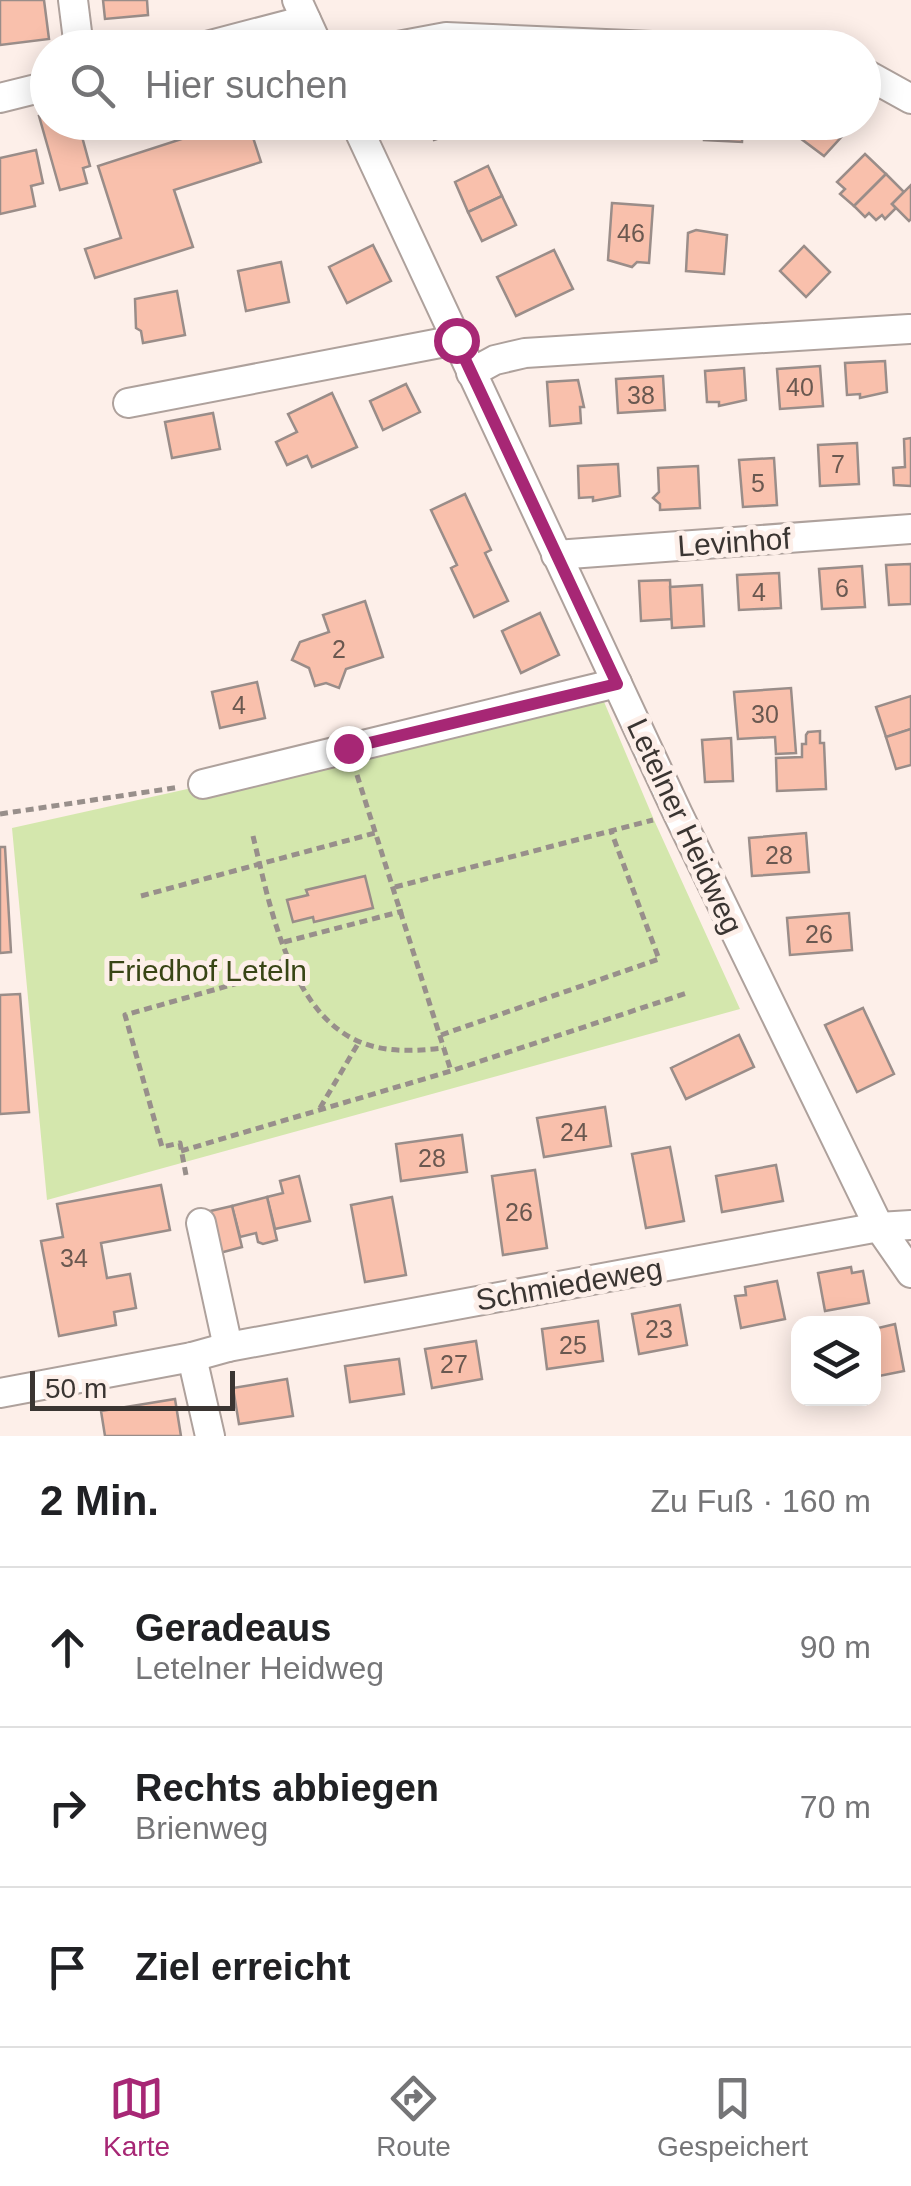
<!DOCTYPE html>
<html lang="de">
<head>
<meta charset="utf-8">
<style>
  :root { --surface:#fff; --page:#f2f2f2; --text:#202124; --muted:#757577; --line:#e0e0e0; --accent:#a72775 }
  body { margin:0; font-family:Helvetica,sans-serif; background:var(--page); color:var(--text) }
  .controls { position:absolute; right:30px; bottom:30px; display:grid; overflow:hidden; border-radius:20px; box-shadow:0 5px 25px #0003 }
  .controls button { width:90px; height:90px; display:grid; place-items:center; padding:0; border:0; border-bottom:2px solid var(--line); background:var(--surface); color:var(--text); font:50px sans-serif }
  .scale { position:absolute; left:30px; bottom:25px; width:205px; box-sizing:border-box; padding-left:10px; border:5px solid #3a3532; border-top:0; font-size:28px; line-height:35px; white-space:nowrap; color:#3a3532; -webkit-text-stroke:8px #fdefe9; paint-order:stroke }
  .stop { position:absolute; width:30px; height:30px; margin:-22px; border:8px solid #a72775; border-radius:50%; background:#fff }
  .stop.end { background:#a72775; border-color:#fff; box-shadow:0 2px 10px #0008 }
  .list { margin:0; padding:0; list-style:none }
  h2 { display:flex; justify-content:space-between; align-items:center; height:130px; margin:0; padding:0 40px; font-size:42px }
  h2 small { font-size:32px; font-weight:400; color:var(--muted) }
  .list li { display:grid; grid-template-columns:65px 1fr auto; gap:30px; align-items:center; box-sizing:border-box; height:160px; padding:0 40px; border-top:2px solid var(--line) }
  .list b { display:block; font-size:38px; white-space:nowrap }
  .list p { margin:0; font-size:32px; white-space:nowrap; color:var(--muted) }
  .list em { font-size:32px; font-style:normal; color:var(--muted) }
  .icon { flex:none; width:55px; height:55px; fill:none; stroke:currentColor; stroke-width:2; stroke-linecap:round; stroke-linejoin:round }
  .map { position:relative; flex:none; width:911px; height:1436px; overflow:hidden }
  .search { position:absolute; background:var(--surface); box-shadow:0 5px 25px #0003; left:30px; right:30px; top:30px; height:110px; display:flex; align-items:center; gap:25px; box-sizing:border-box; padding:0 35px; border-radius:55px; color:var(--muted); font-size:38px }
  .sheet { height:610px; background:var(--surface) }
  nav { display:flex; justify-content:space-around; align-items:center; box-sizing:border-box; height:140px; border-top:2px solid var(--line); background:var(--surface); font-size:28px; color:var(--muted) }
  nav a { display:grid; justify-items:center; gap:5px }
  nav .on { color:var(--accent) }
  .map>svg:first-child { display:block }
</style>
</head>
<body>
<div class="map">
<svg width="911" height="1436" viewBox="0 0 911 1436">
  <rect width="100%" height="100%" fill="#fdefe9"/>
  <polygon fill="#d4e7ad" points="602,697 654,820 740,1009 47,1200 12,828"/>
  <g fill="#f9c0ac" stroke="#9a8d89" stroke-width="2.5">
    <polygon points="0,0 44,0 49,39 0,45"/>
    <polygon points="103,0 147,0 148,15 105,19"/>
    <polygon points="48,114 48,122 78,122 90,166 83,168 87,183 60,190 39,116"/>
    <polygon points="234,122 248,122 261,162 174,190 193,247 95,278 85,249 121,238 98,166"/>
    <polygon points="248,122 280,122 276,130 269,126 251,132"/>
    <polygon points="426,122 458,122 462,131 434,140"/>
    <polygon points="642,122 641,129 630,129 630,124 613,124"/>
    <polygon points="642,122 670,122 670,127 641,129"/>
    <polygon points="705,122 743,122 742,142 704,140"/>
    <polygon points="795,122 834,122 845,133 824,156 800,138 803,135 793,125"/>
    <polygon points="36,150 43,183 31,186 35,206 0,214 0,158"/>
    <polygon points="865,154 886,174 854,206 840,194 845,189 837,182"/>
    <polygon points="488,166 502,196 468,212 455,182"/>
    <polygon points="886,174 904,192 892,204 896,208 885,219 882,215 876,220 869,213 865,217 854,206"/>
    <polygon points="911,185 911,219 909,221 892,204"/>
    <polygon points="502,196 516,225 482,241 468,212"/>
    <polygon points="612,203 653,206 649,263 637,262 632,267 608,260"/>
    <polygon points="696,230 727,235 724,274 686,271 688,233"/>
    <polygon points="373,245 391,281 347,303 329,267"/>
    <polygon points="804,246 830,272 806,297 780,271"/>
    <polygon points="554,250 573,289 516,316 497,277"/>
    <polygon points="281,262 289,302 246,311 238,271"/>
    <polygon points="177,291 185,335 143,343 141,331 136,328 135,299"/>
    <polygon points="885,361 887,392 860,398 860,394 847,395 845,363"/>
    <polygon points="820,366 823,406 780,409 777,369"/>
    <polygon points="744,368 746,400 719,406 719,402 707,402 705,371"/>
    <polygon points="663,376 665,410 618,413 616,379"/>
    <polygon points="578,380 584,407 580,407 581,423 550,426 547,382"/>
    <polygon points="406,384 420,412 383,430 370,401"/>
    <polygon points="332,393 357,447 312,467 307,456 287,465 276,442 297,432 288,414"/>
    <polygon points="213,413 220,449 172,458 165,422"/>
    <polygon points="911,438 911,486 894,485 893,468 905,467 904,439"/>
    <polygon points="857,443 859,484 820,486 818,445"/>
    <polygon points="774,458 777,505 743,507 739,460"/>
    <polygon points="618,464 620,496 593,501 593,497 579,498 578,466"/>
    <polygon points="698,466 700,508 660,510 660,504 653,498 659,492 658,468"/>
    <polygon points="465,494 491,550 485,553 508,601 474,617 451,568 457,565 431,510"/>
    <polygon points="911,564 911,604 889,605 886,565"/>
    <polygon points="862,566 865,607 822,609 819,569"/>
    <polygon points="779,573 781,608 739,610 737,575"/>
    <polygon points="670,580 672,619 641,621 639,581"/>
    <polygon points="702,585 704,626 672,628 670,587"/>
    <polygon points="365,601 383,657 346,669 339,688 326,683 315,686 309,668 292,660 300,642 329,632 323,615"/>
    <polygon points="540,613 559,655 521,673 502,631"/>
    <polygon points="257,682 265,718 220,728 212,692"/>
    <polygon points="791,688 796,753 776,754 775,737 738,739 734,692"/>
    <polygon points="911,696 911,729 886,737 876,707"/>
    <polygon points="911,729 911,765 896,769 886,737"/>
    <polygon points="820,731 820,743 824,743 826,789 777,791 776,758 802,757 802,744 806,744 806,735 808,732"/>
    <polygon points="731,738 733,781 705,782 702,740"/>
    <polygon points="806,833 809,872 752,876 749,838"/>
    <polygon points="0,847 5,847 11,952 0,953"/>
    <polygon points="365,876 373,908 314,922 313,917 293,922 287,900 308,895 306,890"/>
    <polygon points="849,913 852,950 790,955 787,918"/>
    <polygon points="20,994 29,1112 0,1114 0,995"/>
    <polygon points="863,1008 894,1074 857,1092 825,1025"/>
    <polygon points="739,1035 754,1067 686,1099 671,1068"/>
    <polygon points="605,1107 611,1146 544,1157 537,1118"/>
    <polygon points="462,1135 467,1172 401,1181 396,1144"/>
    <polygon points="670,1147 684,1221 646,1228 632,1154"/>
    <polygon points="776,1165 783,1201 722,1212 716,1176"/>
    <polygon points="535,1170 547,1248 503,1255 492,1176"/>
    <polygon points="299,1176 310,1221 275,1229 267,1197 283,1193 280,1181"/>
    <polygon points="161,1185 170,1230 101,1243 107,1278 130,1274 136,1308 114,1312 116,1325 59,1336 41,1241 63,1237 57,1204"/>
    <polygon points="267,1197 277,1240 263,1244 258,1242 256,1233 240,1237 232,1206"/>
    <polygon points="392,1197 406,1275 365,1282 351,1205"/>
    <polygon points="232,1206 242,1247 216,1254 206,1212"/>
    <polygon points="851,1267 852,1273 863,1271 869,1303 825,1311 818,1273"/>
    <polygon points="777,1281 785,1319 741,1328 735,1296 746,1295 745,1287"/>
    <polygon points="680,1305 687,1345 639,1354 632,1314"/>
    <polygon points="598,1321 603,1361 547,1369 542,1329"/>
    <polygon points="895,1324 904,1371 874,1377 874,1329"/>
    <polygon points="476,1341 482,1379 432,1388 425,1349"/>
    <polygon points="399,1359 404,1394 350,1402 345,1366"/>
    <polygon points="287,1379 293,1416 239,1424 233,1388"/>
    <polygon points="175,1399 181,1436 105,1436 101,1411"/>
  </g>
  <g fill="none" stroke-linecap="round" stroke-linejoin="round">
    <defs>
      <g id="street">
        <polyline points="73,0 79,48"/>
        <polyline points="297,0 319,48"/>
        <polyline points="199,48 306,20"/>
        <polyline points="387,48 446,37 698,48"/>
        <polyline points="864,73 911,99"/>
        <polyline points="0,98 48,86"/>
        <polyline points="355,122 678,814 879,1227 911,1273"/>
        <polyline points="471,373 495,360 525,353 909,329"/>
        <polyline points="128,403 456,340"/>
        <polyline points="556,555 911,529"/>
        <polyline points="203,784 617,683"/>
        <polyline points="201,1223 228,1347"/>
        <polyline points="192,1357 210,1436"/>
        <polyline points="0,1393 192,1357 228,1347 879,1227 911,1225"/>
      </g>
    </defs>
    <use href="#street" stroke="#aea19c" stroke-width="32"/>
    <g stroke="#988f8b" stroke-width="5" stroke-dasharray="8 5" stroke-linecap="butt">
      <polyline points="357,775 451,1071"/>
      <polyline points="0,814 180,787"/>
      <path d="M253 836C269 902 289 1013 360 1042 387 1053 417 1051 444 1048"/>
      <polyline points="395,887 653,820"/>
      <polyline points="141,896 375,833"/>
      <polyline points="284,942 403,911"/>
      <polyline points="441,1035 659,959 611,831"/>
      <polyline points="320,1108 359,1042"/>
      <polyline points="181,1151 451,1071 687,993"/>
      <polyline points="186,1175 180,1143 162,1147 125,1015 256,978 288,957"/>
    </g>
    <use href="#street" stroke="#fff" stroke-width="28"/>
  </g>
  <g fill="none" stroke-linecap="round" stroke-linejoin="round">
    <polyline stroke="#a72775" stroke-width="12" points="348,748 617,684 456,340"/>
  </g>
  <g text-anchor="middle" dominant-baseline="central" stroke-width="10" stroke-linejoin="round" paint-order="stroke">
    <g font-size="25" fill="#6a5850">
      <text x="631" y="233">46</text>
      <text x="800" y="387">40</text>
      <text x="641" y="395">38</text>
      <text x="838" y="464">7</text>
      <text x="758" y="483">5</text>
      <text x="842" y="588">6</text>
      <text x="759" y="592">4</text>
      <text x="339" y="649">2</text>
      <text x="239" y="705">4</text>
      <text x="765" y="714">30</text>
      <text x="779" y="855">28</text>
      <text x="819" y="934">26</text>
      <text x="574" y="1132">24</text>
      <text x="432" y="1158">28</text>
      <text x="519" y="1212">26</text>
      <text x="74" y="1258">34</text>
      <text x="659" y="1329">23</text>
      <text x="573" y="1345">25</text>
      <text x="454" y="1364">27</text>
    </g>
    <g font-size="30" fill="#3a3532" stroke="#fdefe9">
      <text transform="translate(734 542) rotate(-4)">Levinhof</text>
      <text transform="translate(685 826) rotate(65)">Letelner Heidweg</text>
      <text transform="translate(569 1284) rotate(-10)">Schmiedeweg</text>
    </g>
    <g font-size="30" fill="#384515" stroke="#fdefe9">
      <text x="207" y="970">Friedhof Leteln</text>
    </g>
  </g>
</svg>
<div class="controls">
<button><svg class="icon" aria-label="layers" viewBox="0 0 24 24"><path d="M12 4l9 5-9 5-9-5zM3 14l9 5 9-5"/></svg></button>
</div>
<div class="scale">50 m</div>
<div class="stop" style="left:456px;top:340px"></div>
<div class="stop end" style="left:348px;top:748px"></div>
<div class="search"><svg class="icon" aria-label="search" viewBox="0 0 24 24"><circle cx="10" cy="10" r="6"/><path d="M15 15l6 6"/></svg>Hier suchen</div>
</div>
<section class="sheet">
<h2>2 Min.<small>Zu Fuß · 160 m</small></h2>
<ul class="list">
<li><svg class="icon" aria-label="ahead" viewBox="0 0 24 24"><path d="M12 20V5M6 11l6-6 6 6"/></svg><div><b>Geradeaus</b><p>Letelner Heidweg</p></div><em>90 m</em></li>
<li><svg class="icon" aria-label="right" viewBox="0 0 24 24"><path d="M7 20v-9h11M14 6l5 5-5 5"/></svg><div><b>Rechts abbiegen</b><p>Brienweg</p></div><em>70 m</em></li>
<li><svg class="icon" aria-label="arrive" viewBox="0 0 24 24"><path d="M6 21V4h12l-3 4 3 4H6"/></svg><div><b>Ziel erreicht</b></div></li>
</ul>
</section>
<nav>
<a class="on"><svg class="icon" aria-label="map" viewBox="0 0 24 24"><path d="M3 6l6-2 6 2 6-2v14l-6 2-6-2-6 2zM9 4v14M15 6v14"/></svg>Karte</a>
<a><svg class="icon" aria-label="directions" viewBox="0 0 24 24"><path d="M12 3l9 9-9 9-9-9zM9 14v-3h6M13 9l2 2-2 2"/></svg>Route</a>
<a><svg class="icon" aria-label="saved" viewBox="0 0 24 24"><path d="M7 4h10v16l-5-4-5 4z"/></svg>Gespeichert</a>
</nav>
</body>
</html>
